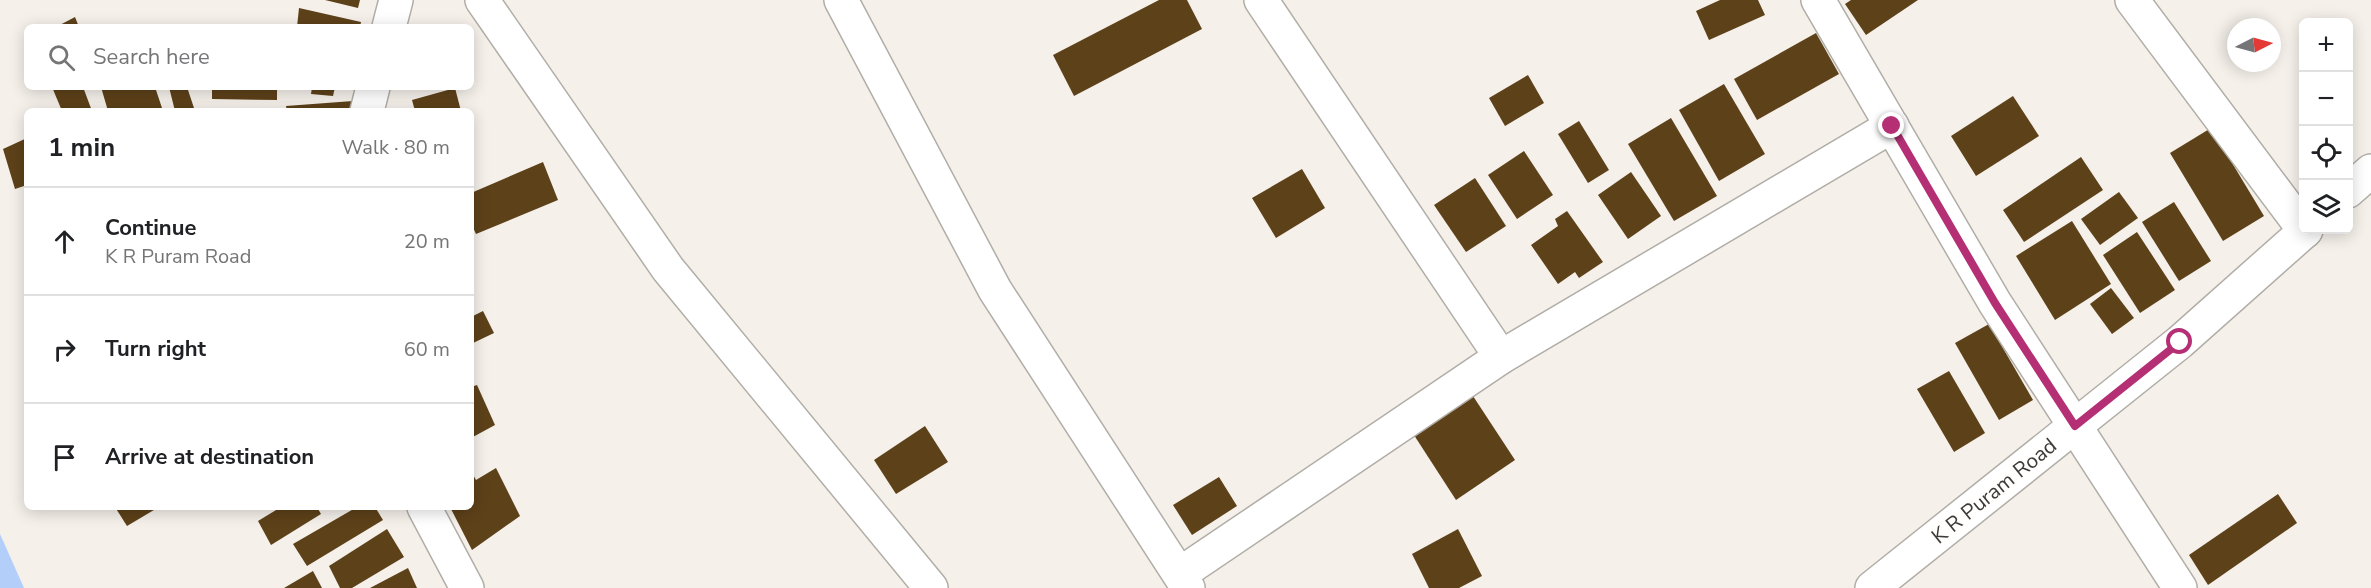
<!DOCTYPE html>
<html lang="en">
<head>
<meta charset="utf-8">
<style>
  :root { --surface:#fff; --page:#f2f2f2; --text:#202124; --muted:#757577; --line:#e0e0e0 }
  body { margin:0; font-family:"Nunito Sans",sans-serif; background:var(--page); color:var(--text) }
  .controls { position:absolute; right:18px; top:18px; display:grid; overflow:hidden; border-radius:9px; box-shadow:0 3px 15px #0003 }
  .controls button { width:54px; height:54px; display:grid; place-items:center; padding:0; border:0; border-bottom:2px solid var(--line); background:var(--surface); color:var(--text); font:30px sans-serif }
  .compass { position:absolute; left:2227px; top:18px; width:54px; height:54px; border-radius:50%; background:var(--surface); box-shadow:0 3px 15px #0003; rotate:84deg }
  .stop { position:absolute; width:18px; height:18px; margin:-14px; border:4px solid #b42f74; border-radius:50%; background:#fff }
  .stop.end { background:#b42f74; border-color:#fff; box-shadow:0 2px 6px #0008 }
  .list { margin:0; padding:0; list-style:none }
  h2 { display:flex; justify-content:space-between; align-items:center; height:78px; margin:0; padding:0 24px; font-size:26px }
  h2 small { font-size:20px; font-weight:400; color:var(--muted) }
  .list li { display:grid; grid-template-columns:39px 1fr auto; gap:18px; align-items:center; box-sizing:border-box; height:108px; padding:0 24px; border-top:2px solid var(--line) }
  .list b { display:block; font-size:22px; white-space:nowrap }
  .list p { margin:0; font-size:20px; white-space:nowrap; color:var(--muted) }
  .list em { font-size:20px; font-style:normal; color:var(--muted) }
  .icon { flex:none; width:33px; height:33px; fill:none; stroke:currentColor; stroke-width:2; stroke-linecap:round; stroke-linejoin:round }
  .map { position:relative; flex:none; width:2371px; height:588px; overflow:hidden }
  .search { position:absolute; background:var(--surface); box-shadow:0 3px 15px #0003; left:24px; top:24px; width:450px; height:66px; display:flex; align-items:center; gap:15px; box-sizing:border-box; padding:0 21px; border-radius:9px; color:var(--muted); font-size:22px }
  .panel { position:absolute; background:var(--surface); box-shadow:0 3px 15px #0003; left:24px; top:108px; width:450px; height:402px; border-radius:9px }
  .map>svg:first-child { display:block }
</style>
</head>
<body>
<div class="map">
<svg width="2371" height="588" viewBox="0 0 2371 588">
  <rect width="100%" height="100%" fill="#f5f0ea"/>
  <polygon fill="#b2cef9" points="0,534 24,588 0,588"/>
  <g fill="#5d4119">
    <polygon points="325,0 360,0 358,8"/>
    <polygon points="1159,0 1187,0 1202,29 1074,96 1053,55"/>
    <polygon points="1720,0 1758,0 1765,15 1709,40 1696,11"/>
    <polygon points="1851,0 1918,0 1866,35 1845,4"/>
    <polygon points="299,8 361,22 360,27 297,27"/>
    <polygon points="75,17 79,27 56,27"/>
    <polygon points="1816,33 1839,74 1757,120 1734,79"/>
    <polygon points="1528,75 1544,103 1505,126 1489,98"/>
    <polygon points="1724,84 1765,154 1719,181 1679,110"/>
    <polygon points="52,87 83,87 92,111 62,111"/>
    <polygon points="101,87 155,87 163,111 108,111"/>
    <polygon points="169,87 187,87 195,111 175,111"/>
    <polygon points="212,87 277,87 277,100 212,99"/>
    <polygon points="312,87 335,87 333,96 311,94"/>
    <polygon points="455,88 461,111 415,111 412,100"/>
    <polygon points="2013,96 2039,136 1976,176 1951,136"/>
    <polygon points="353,101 351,111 287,111 286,106"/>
    <polygon points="1671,118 1717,196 1674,221 1628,144"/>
    <polygon points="1579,121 1609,170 1588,183 1558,134"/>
    <polygon points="2211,128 2264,216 2223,241 2170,153"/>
    <polygon points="27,138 27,185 15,189 3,149"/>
    <polygon points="1524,151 1553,195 1517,219 1488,175"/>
    <polygon points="2081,157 2103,190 2024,242 2003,210"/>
    <polygon points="543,162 558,200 476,234 471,223 471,193"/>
    <polygon points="1302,169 1325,208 1276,238 1252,198"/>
    <polygon points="1631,172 1661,216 1628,239 1598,195"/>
    <polygon points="1475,178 1506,226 1466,252 1434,205"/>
    <polygon points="2119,192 2138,218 2100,245 2081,219"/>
    <polygon points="2174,202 2211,261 2179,281 2142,222"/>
    <polygon points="1567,211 1603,262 1579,278 1575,272 1558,284 1531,245 1558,226 1555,219"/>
    <polygon points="2072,221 2111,284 2055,320 2016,256"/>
    <polygon points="2137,232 2175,290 2140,313 2103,255"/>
    <polygon points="2111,288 2134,318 2112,334 2090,304"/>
    <polygon points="483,311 494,333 471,344 471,317"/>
    <polygon points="1989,324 2033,400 1999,420 1955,343"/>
    <polygon points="1949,371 1985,433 1954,452 1917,389"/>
    <polygon points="477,385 495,425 471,438 471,387"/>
    <polygon points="1471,393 1515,460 1456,500 1412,432"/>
    <polygon points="925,426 948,462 896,494 874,460"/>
    <polygon points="496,468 520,516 472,550 450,507 471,507 471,471 476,480"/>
    <polygon points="1219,477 1237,506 1192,535 1173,505"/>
    <polygon points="2278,494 2297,523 2208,585 2189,555"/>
    <polygon points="115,507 159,507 127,526"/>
    <polygon points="281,507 317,507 321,514 271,545 258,521"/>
    <polygon points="357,507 375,507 383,520 307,566 293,544"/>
    <polygon points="387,529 404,557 352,588 340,588 329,566"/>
    <polygon points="1458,529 1482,576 1459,588 1429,588 1412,554"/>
    <polygon points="408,568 417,588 370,588"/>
    <polygon points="313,571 322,588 284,588"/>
  </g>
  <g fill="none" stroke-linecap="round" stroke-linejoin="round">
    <defs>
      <g id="minor">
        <polyline points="482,0 668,269 931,588"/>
        <polyline points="841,0 995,290 1188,588"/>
        <polyline points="1261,0 1501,357"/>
        <polyline points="1818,0 1995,303 2180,588"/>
        <polyline points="2132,0 2305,231"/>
        <polyline points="389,27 396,0"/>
        <polyline points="367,111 373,87"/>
        <polyline points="2348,191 2371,171"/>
        <polyline points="424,507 467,588"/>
        <polyline points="1180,574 1501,357 1892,126"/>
        <polyline points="1872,588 2180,342 2306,230"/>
      </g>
    </defs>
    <use href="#minor" stroke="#b1ada7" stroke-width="36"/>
    <use href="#minor" stroke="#fff" stroke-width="33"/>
  </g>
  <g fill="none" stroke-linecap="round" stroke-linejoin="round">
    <polyline stroke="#b42f74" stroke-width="8" points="1892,126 1995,303 2075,426 2180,342"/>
  </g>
  <g text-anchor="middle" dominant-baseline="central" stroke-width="6" stroke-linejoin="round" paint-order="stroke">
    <g font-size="21" fill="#3d3b39" stroke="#fffefc">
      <text transform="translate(1994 491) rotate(-39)">K R Puram Road</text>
    </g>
  </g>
</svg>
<div class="controls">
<button>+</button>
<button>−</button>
<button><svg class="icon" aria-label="locate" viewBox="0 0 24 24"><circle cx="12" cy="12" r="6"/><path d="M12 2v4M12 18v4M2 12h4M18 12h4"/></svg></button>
<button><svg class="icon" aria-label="layers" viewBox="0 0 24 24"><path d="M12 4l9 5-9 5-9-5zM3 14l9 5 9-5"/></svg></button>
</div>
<svg class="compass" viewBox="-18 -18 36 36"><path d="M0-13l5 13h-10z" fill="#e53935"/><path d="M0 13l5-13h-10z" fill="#757577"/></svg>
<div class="stop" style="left:2180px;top:342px"></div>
<div class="stop end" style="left:1892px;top:126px"></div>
<div class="search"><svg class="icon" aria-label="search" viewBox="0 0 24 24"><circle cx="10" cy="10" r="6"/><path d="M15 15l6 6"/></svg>Search here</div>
<section class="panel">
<h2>1 min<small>Walk · 80 m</small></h2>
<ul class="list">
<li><svg class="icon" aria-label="ahead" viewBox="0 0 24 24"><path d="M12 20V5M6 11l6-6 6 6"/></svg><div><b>Continue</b><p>K R Puram Road</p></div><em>20 m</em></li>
<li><svg class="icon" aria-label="right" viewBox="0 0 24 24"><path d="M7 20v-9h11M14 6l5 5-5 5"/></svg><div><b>Turn right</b></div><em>60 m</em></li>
<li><svg class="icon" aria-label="arrive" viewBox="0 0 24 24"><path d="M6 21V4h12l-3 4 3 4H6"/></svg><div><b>Arrive at destination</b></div></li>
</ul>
</section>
</div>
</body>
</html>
